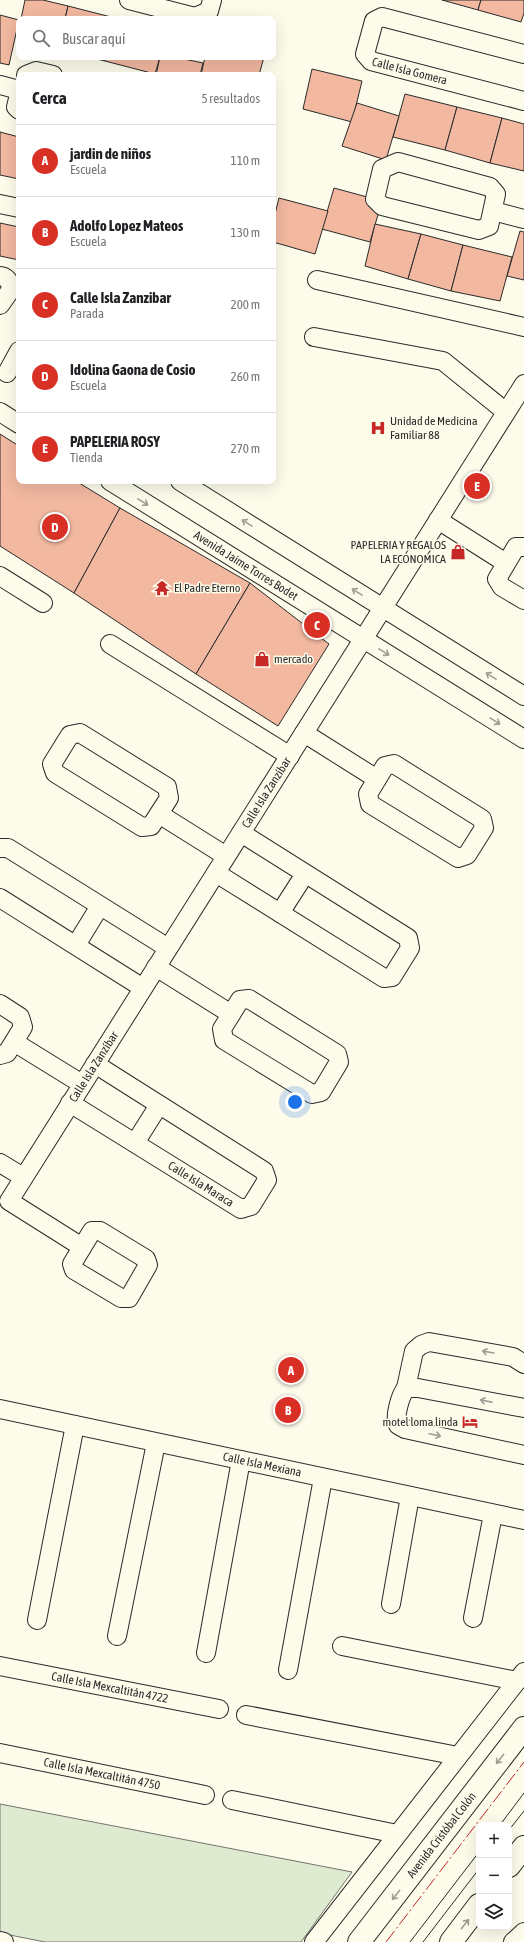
<!DOCTYPE html>
<html lang="es">
<head>
<meta charset="utf-8">
<style>
  :root { --surface:#fff; --page:#f2f2f2; --text:#202124; --muted:#757577; --line:#e0e0e0; --accent:#d93025 }
  body { margin:0; font-family:"Asap Condensed",sans-serif; background:var(--page); color:var(--text) }
  .controls { position:absolute; right:12px; bottom:12px; display:grid; overflow:hidden; border-radius:8px; box-shadow:0 4px 16px #0002 }
  .controls button { width:36px; height:36px; display:grid; place-items:center; padding:0; border:0; border-bottom:1px solid var(--line); background:var(--surface); color:var(--text); font:20px sans-serif }
  .you { position:absolute; left:295px; top:1102px; width:14px; height:14px; margin:-10px; border:3px solid #fff; border-radius:50%; background:#1a73e8; box-shadow:0 0 0 6px #1a73e833 }
  .badge { display:grid; place-items:center; width:26px; height:26px; border-radius:50%; background:var(--accent); color:#fff; font-size:13px; font-weight:700 }
  .pin { position:absolute; translate:-50% -50%; border:2px solid #fff; box-shadow:0 1px 4px #0006 }
  .list { margin:0; padding:0; list-style:none }
  h2 { display:flex; justify-content:space-between; align-items:center; height:52px; margin:0; padding:0 16px; font-size:17px }
  h2 small { font-size:13px; font-weight:400; color:var(--muted) }
  .list li { display:grid; grid-template-columns:26px 1fr auto; gap:12px; align-items:center; box-sizing:border-box; height:72px; padding:0 16px; border-top:1px solid var(--line) }
  .list b { display:block; font-size:15px; white-space:nowrap }
  .list p { margin:0; font-size:13px; white-space:nowrap; color:var(--muted) }
  .list em { font-size:13px; font-style:normal; color:var(--muted) }
  .icon { flex:none; width:22px; height:22px; fill:none; stroke:currentColor; stroke-width:2; stroke-linecap:round; stroke-linejoin:round }
  .map { position:relative; flex:none; width:524px; height:1942px; overflow:hidden }
  .search { position:absolute; background:var(--surface); box-shadow:0 4px 16px #0002; left:16px; top:16px; width:260px; height:44px; display:flex; align-items:center; gap:10px; box-sizing:border-box; padding:0 14px; border-radius:8px; color:var(--muted); font-size:15px }
  .panel { position:absolute; background:var(--surface); box-shadow:0 4px 16px #0002; left:16px; top:72px; width:260px; height:412px; border-radius:8px }
  .map>svg:first-child { display:block }
</style>
</head>
<body>
<div class="map">
<svg width="524" height="1942" viewBox="0 0 524 1942">
  <rect width="100%" height="100%" fill="#fdfbea"/>
  <polygon fill="#deebd1" stroke="#74746e" points="0,1804 352,1872 301,1942 45,1942 0,1933"/>
  <g fill="#f2b8a0" stroke="#2b2b2b">
    <polygon points="25,0 43,0 68,6 65,19 21,19"/>
    <polygon points="442,0 481,0 478,10"/>
    <polygon points="481,0 524,0 524,13 521,22 478,10"/>
    <polygon points="68,6 115,18 115,19 65,19"/>
    <polygon points="0,15 19,20 9,65 0,63"/>
    <polygon points="89,57 106,57 105,61"/>
    <polygon points="106,57 160,57 155,74 105,61"/>
    <polygon points="160,57 175,57 203,63 200,75 156,75"/>
    <polygon points="205,57 264,57 259,75 201,75"/>
    <polygon points="312,69 362,81 352,122 303,109"/>
    <polygon points="405,94 457,107 445,150 393,137"/>
    <polygon points="357,103 399,116 386,160 342,146"/>
    <polygon points="457,107 502,118 490,163 445,150"/>
    <polygon points="502,118 524,124 524,171 490,163"/>
    <polygon points="0,132 19,137 19,179 0,175"/>
    <polygon points="334,188 382,201 370,242 322,229"/>
    <polygon points="279,198 328,211 315,254 273,242 273,222"/>
    <polygon points="0,223 19,227 19,260 0,256"/>
    <polygon points="375,224 421,234 408,279 365,266"/>
    <polygon points="520,231 524,232 524,280 507,276"/>
    <polygon points="421,234 463,245 451,291 408,279"/>
    <polygon points="463,245 512,257 500,301 451,291"/>
    <polygon points="0,434 19,446 19,481 76,481 120,508 74,593 0,546"/>
    <polygon points="120,508 250,583 196,674 74,593"/>
    <polygon points="250,583 329,644 278,726 196,674"/>
  </g>
  <g fill="none" stroke-linecap="round" stroke-linejoin="round">
    <defs>
      <g id="minor">
        <polyline points="129,0 195,17 209,11 212,0"/>
        <path id="s1" d="M524 54 382 17 374 21 365 54 371 61 524 101"/>
        <polyline points="26,75 36,71 53,75"/>
        <polyline points="0,85 19,90"/>
        <polyline points="19,95 16,107 19,110"/>
        <polygon points="398,162 490,187 496,194 489,226 479,230 382,206 375,199 382,169"/>
        <polyline points="0,204 19,208"/>
        <polyline points="493,211 524,219"/>
        <path d="M0 276C6 276 10 282 12 288L0 305"/>
        <polyline points="317,280 524,327"/>
        <polyline points="314,337 443,361 506,412"/>
        <polyline points="7,373 19,351"/>
        <polyline points="0,412 19,424"/>
        <path id="s2" d="M110 481 524 739"/>
        <polyline points="180,481 524,696"/>
        <polyline points="438,520 506,563"/>
        <polyline points="524,547 516,547 497,579 502,587 524,600"/>
        <polyline points="0,576 43,603"/>
        <polyline points="110,644 290,756"/>
        <polygon points="80,733 167,787 169,798 151,826 142,827 55,773 52,764 70,735"/>
        <polyline points="304,733 377,779"/>
        <polygon points="394,764 482,819 484,828 467,855 458,858 370,804 368,794 385,766"/>
        <polyline points="159,814 226,856"/>
        <polyline points="0,848 8,848 168,948"/>
        <polyline points="216,873 384,978 392,977 410,948 408,938 241,833"/>
        <polyline points="0,898 143,988"/>
        <polyline points="280,913 305,874"/>
        <polyline points="76,945 100,906"/>
        <polyline points="156,967 231,1014"/>
        <polygon points="249,999 337,1054 339,1062 321,1092 312,1094 224,1040 222,1029 240,1000"/>
        <polyline points="0,1004 20,1017 23,1027 7,1053 0,1055"/>
        <polyline points="14,1042 82,1084"/>
        <path id="s3" d="M70 1103 241 1209 251 1206 267 1180 264 1171 95 1064"/>
        <polyline points="135,1143 159,1105"/>
        <polyline points="0,1163 23,1177"/>
        <polygon points="92,1231 100,1231 146,1259 148,1265 129,1298 121,1298 74,1270 72,1264"/>
        <path id="s4" d="M82 1247 9 1201 524 384"/>
        <polyline points="406,1388 414,1351 421,1345 429,1342 513,1357 524,1364"/>
        <path d="M524 1408 418 1388H406C400 1396 394 1417 398 1425L405 1429 524 1455"/>
        <path id="s5" d="M0 1409 524 1520"/>
        <polyline points="391,1604 410,1496"/>
        <polyline points="473,1618 493,1514"/>
        <polyline points="37,1620 75,1425"/>
        <polyline points="117,1636 156,1443"/>
        <polyline points="342,1646 517,1681"/>
        <polyline points="206,1653 241,1460"/>
        <path id="s6" d="M0 1666 219 1709"/>
        <polyline points="288,1670 323,1478"/>
        <polyline points="246,1715 458,1756"/>
        <path id="s7" d="M0 1753 205 1795"/>
        <polyline points="232,1800 397,1834"/>
        <polyline points="0,1941 4,1942"/>
        <polyline points="314,1942 524,1672"/>
        <polyline points="513,1942 524,1932"/>
      </g>
      <g id="major">
        <polyline points="509,1866 524,1847"/>
        <path id="s8" d="M359 1942 524 1728"/>
        <polyline points="451,1942 479,1905"/>
      </g>
    </defs>
    <use href="#minor" stroke="#2b2b2b" stroke-width="20"/>
    <use href="#major" stroke="#2b2b2b" stroke-width="24"/>
    <use href="#minor" stroke="#fdfbea" stroke-width="18"/>
    <use href="#major" stroke="#fdfbea" stroke-width="22"/>
    <g stroke="#2b2b2b" stroke-width="1">
      <polyline points="500,1825 524,1793"/>
      <polyline points="509,1830 524,1811"/>
      <polyline points="410,1942 479,1852"/>
      <polyline points="423,1942 479,1869"/>
    </g>
    <polyline stroke="#c62828" stroke-width="1" stroke-dasharray="14 3 2 3" stroke-linecap="butt" points="386,1942 524,1762"/>
  </g>
  <defs><path id="oneway-shaft" d="M-6 0H5M1.5-3L5.5 0L1.5 3" fill="none" stroke-width="1.6" stroke-linecap="round" stroke-linejoin="round"/></defs>
  <g stroke="#9e9d94">
    <use href="#oneway-shaft" transform="translate(143 502) rotate(32)"/>
    <use href="#oneway-shaft" transform="translate(247 523) rotate(-148)"/>
    <use href="#oneway-shaft" transform="translate(357 592) rotate(-148)"/>
    <use href="#oneway-shaft" transform="translate(384 652) rotate(32)"/>
    <use href="#oneway-shaft" transform="translate(491 676) rotate(-148)"/>
    <use href="#oneway-shaft" transform="translate(495 721) rotate(32)"/>
    <use href="#oneway-shaft" transform="translate(488 1352) rotate(-170)"/>
    <use href="#oneway-shaft" transform="translate(486 1401) rotate(-169)"/>
    <use href="#oneway-shaft" transform="translate(435 1435) rotate(12)"/>
    <use href="#oneway-shaft" transform="translate(500 1759) rotate(128)"/>
    <use href="#oneway-shaft" transform="translate(396 1895) rotate(128)"/>
    <use href="#oneway-shaft" transform="translate(465 1924) rotate(-52)"/>
  </g>
  <defs>
    <symbol id="hospital-bare" viewBox="-9 -9 18 18"><path d="M-5-5h3v3.5h4V-5h3V5h-3V1.5h-4V5h-3Z" fill="#c62828" stroke="#fdfbea" stroke-width="2.5" paint-order="stroke"/></symbol>
    <symbol id="shop-bare" viewBox="-9 -9 18 18"><path d="M-5-2.5h2.3a2.7 3.5 0 0 1 5.4 0H5L5.5 6h-11ZM-1.5-2.5h3a1.5 2.3 0 0 0-3 0Z" fill="#c62828" stroke="#fdfbea" stroke-width="2.5" paint-order="stroke"/></symbol>
    <symbol id="temple-bare" viewBox="-9 -9 18 18"><path d="M0-6L5-2H3V0L6.5 2.5H4V6H1.5V3h-3V6H-4V2.5H-6.5L-3 0V-2H-5Z" fill="#c62828" stroke="#fdfbea" stroke-width="2.5" paint-order="stroke"/></symbol>
    <symbol id="hotel-bare" viewBox="-9 -9 18 18"><path d="M-6-4.5h1.5V1H6V5H4.5V3h-9V5H-6ZM-4 0a1.8 1.8 0 1 1 3.6 0ZM.5 0V-2.5h3Q6-2.5 6 0Z" fill="#c62828" stroke="#fdfbea" stroke-width="2.5" paint-order="stroke"/></symbol>
  </defs>
  <g fill-rule="evenodd">
    <use href="#hospital-bare" x="367" y="417" width="22" height="22"/>
    <use href="#shop-bare" x="447" y="541" width="22" height="22"/>
    <use href="#temple-bare" x="151" y="577" width="22" height="22"/>
    <use href="#shop-bare" x="251" y="648" width="22" height="22"/>
    <use href="#hotel-bare" x="459" y="1411" width="22" height="22"/>
  </g>
  <g text-anchor="middle" dominant-baseline="central" stroke-width="3" stroke-linejoin="round" paint-order="stroke">
    <g font-size="12" fill="#2b2b2b" stroke="#fdfbea">
      <text stroke="none"><textPath href="#s1" startOffset="239">Calle Isla Gomera</textPath></text>
      <text stroke="none"><textPath href="#s2" startOffset="160">Avenida Jaime Torres Bodet</textPath></text>
      <text stroke="none"><textPath href="#s4" startOffset="569">Calle Isla Zanzíbar</textPath></text>
      <text stroke="none"><textPath href="#s4" startOffset="245">Calle Isla Zanzíbar</textPath></text>
      <text stroke="none"><textPath href="#s3" startOffset="154">Calle Isla Maraca</textPath></text>
      <text stroke="none"><textPath href="#s5" startOffset="268">Calle Isla Mexiana</textPath></text>
      <text stroke="none"><textPath href="#s6" startOffset="112">Calle Isla Mexcaltitán 4722</textPath></text>
      <text stroke="none"><textPath href="#s7" startOffset="104">Calle Isla Mexcaltitán 4750</textPath></text>
      <text stroke="none"><textPath href="#s8" startOffset="135">Avenida Cristóbal Colón</textPath></text>
    </g>
    <g font-size="12" fill="#2b2b2b" stroke="#fdfbea" text-anchor="start">
      <text x="390" y="421">Unidad de Medicina<tspan x="390" dy="14">Familiar 88</tspan></text>
      <text x="446" y="545" text-anchor="end">PAPELERIA Y REGALOS<tspan x="446" dy="14">LA ECONOMICA</tspan></text>
      <text x="174" y="588">El Padre Eterno</text>
      <text x="274" y="659">mercado</text>
      <text x="458" y="1422" text-anchor="end">motel loma linda</text>
    </g>
  </g>
</svg>
<div class="controls">
<button>+</button>
<button>−</button>
<button><svg class="icon" aria-label="layers" viewBox="0 0 24 24"><path d="M12 4l9 5-9 5-9-5zM3 14l9 5 9-5"/></svg></button>
</div>
<div class="you"></div>
<div class="pin badge" style="left:291px;top:1370px">A</div>
<div class="pin badge" style="left:288px;top:1410px">B</div>
<div class="pin badge" style="left:317px;top:625px">C</div>
<div class="pin badge" style="left:55px;top:527px">D</div>
<div class="pin badge" style="left:477px;top:486px">E</div>
<div class="search"><svg class="icon" aria-label="search" viewBox="0 0 24 24"><circle cx="10" cy="10" r="6"/><path d="M15 15l6 6"/></svg>Buscar aquí</div>
<section class="panel">
<h2>Cerca<small>5 resultados</small></h2>
<ul class="list">
<li><span class="badge">A</span><div><b>jardin de niños</b><p>Escuela</p></div><em>110 m</em></li>
<li><span class="badge">B</span><div><b>Adolfo Lopez Mateos</b><p>Escuela</p></div><em>130 m</em></li>
<li><span class="badge">C</span><div><b>Calle Isla Zanzibar</b><p>Parada</p></div><em>200 m</em></li>
<li><span class="badge">D</span><div><b>Idolina Gaona de Cosio</b><p>Escuela</p></div><em>260 m</em></li>
<li><span class="badge">E</span><div><b>PAPELERIA ROSY</b><p>Tienda</p></div><em>270 m</em></li>
</ul>
</section>
</div>
</body>
</html>
